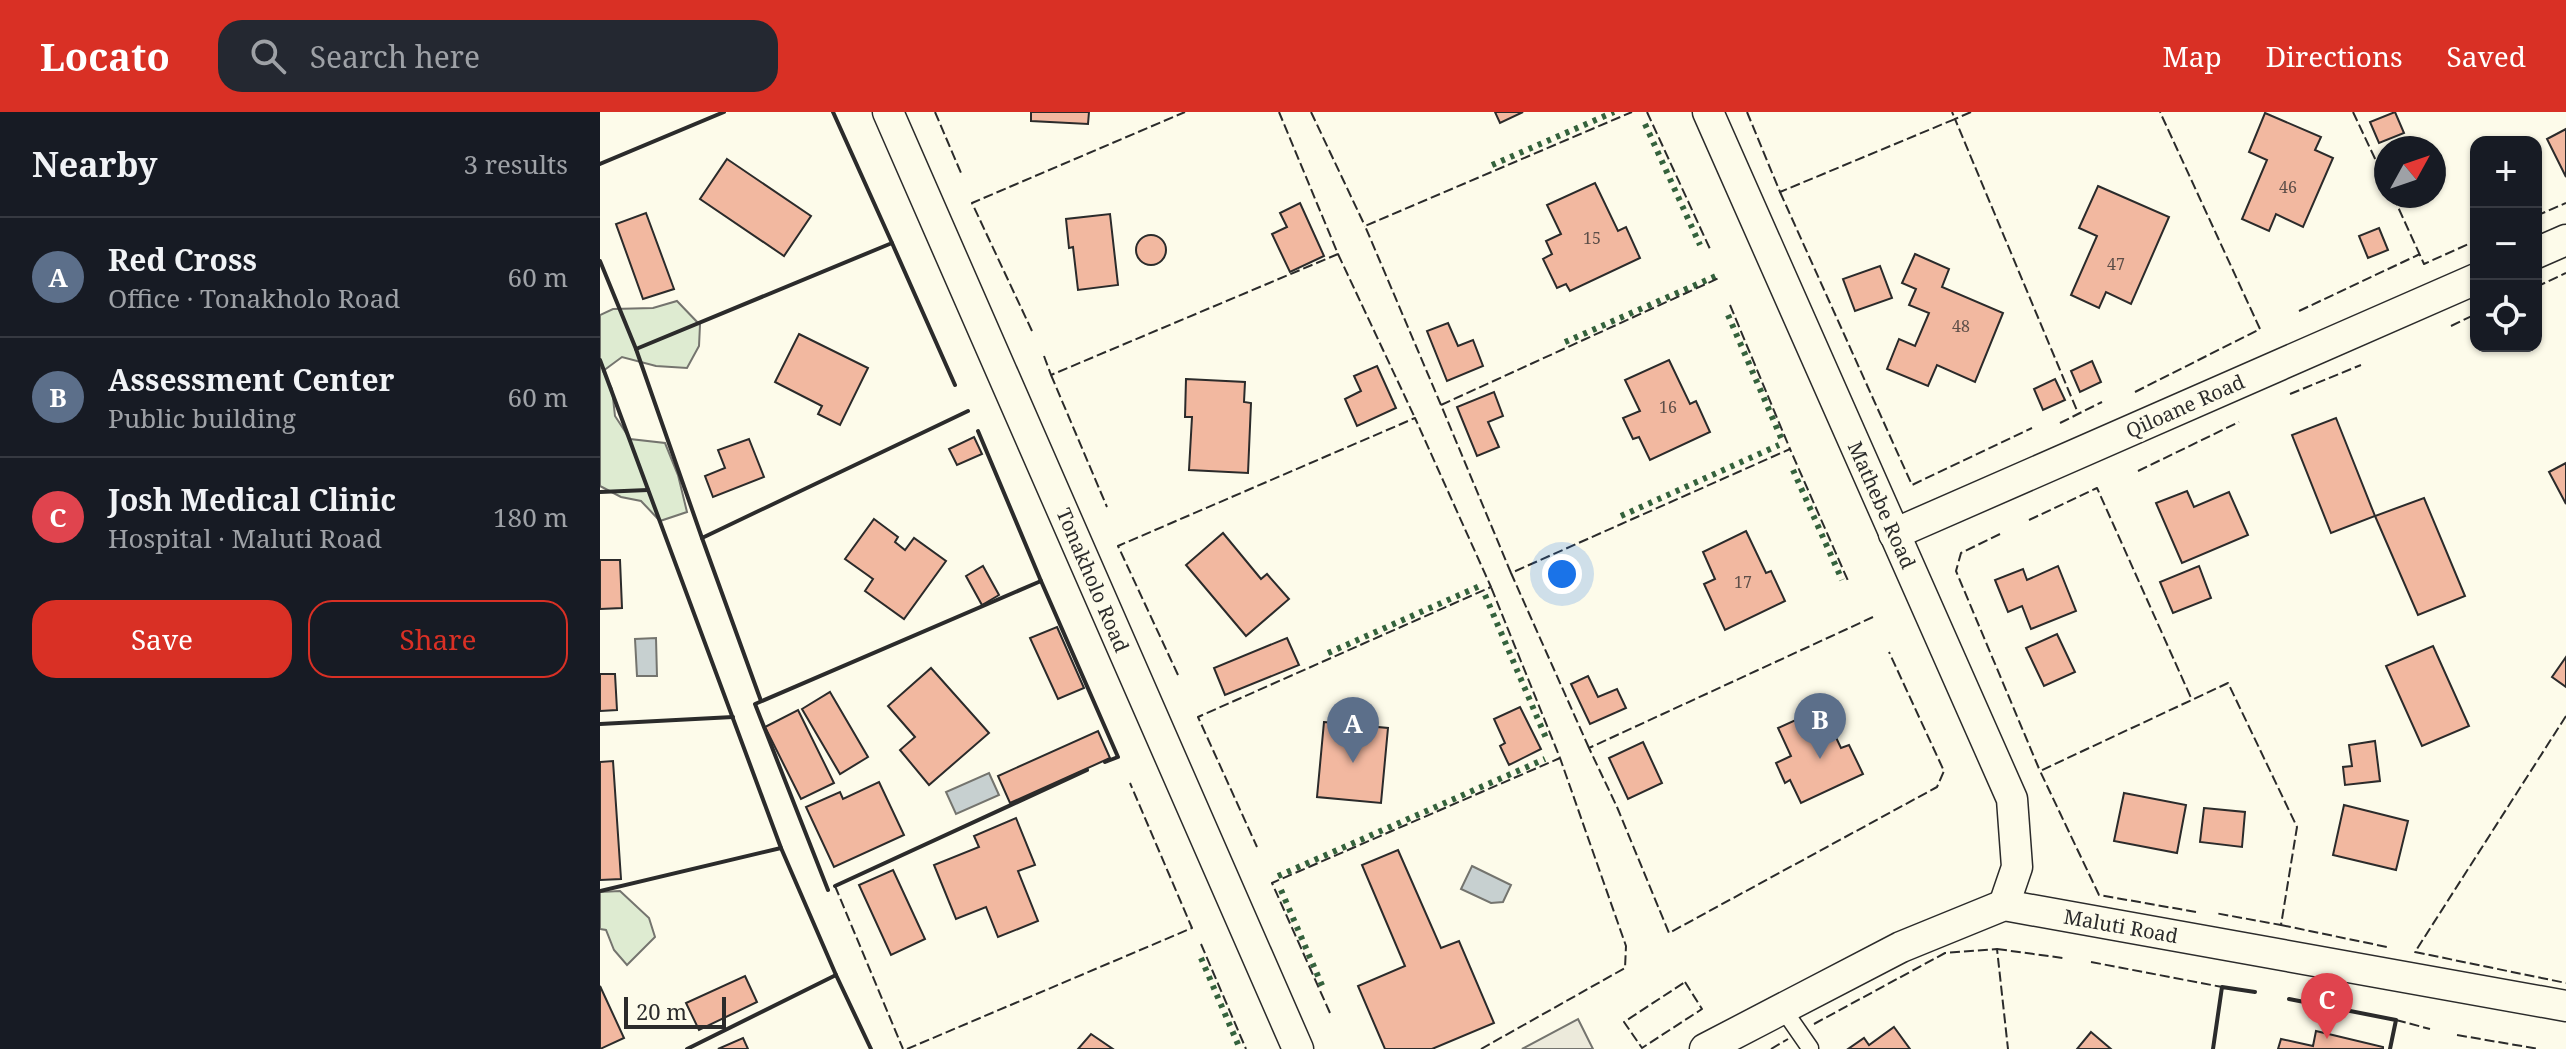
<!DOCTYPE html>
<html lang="en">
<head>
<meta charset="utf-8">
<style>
  :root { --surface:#171b24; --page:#242831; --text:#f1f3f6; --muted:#9ea1a6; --line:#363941; --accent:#d93025 }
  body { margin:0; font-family:"Noto Serif",serif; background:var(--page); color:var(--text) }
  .controls { position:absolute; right:24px; top:24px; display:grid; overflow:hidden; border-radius:16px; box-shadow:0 2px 6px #0004 }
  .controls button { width:72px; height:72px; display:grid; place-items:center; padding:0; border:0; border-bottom:2px solid var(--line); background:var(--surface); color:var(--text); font:40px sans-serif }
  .compass { position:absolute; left:1774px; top:24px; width:72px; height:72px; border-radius:50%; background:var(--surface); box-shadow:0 2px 6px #0004; rotate:50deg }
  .scale { position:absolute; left:24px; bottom:20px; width:102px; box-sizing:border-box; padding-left:8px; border:4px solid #2b2b2b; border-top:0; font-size:22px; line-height:28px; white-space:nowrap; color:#2b2b2b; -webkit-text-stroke:6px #fdfbea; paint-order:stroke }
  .you { position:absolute; left:962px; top:462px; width:28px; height:28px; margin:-20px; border:6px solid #fff; border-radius:50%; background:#1a73e8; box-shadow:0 0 0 12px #1a73e833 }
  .badge { display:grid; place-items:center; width:52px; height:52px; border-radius:50%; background:var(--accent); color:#fff; font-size:26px; font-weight:700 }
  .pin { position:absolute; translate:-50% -66px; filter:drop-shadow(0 2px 4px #0008) }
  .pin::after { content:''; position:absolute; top:42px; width:28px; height:24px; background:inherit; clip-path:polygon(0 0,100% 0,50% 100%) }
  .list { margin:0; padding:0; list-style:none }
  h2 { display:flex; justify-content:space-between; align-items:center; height:104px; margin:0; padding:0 32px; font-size:34px }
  h2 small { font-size:26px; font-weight:400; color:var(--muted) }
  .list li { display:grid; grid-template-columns:52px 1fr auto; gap:24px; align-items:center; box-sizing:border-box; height:120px; padding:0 32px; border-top:2px solid var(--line) }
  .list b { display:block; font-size:30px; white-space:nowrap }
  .list p { margin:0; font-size:26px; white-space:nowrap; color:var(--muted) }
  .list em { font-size:26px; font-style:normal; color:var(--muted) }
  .actions { display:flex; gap:16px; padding:24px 32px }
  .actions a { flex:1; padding:18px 0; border:2px solid var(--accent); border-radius:24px; text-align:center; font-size:28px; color:var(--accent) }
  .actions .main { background:var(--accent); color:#fff }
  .icon { flex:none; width:44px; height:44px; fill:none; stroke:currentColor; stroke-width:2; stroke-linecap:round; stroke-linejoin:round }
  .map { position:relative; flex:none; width:1966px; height:937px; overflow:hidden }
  header { display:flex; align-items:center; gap:48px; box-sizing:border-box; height:112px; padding:0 40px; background:var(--accent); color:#fff }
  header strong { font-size:38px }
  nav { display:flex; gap:44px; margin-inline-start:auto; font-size:28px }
  .search { width:560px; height:72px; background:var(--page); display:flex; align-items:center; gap:20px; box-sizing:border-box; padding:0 28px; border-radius:24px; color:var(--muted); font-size:30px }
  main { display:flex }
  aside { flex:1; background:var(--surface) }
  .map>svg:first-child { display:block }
</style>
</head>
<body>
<header>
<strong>Locato</strong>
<div class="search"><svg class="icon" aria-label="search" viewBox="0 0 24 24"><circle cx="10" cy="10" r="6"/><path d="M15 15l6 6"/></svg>Search here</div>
<nav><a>Map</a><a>Directions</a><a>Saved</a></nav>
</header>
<main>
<aside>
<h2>Nearby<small>3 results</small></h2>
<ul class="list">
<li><span class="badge" style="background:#5c6f8a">A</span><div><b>Red Cross</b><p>Office · Tonakholo Road</p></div><em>60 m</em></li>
<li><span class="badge" style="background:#5c6f8a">B</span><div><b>Assessment Center</b><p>Public building</p></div><em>60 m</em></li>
<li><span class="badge" style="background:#e0444e">C</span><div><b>Josh Medical Clinic</b><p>Hospital · Maluti Road</p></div><em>180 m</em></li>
</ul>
<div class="actions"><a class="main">Save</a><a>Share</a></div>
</aside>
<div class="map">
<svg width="1966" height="937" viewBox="0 0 1966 937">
  <rect width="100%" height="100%" fill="#fdfbea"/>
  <g fill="#deebd1" stroke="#74746e" stroke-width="2">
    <polygon points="77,189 100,213 99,234 87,256 56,254 22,245 3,259 12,277 15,304 30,327 65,331 78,363 87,400 60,409 41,389 21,385 0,374 0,203 13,197 53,196"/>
    <polygon points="20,779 49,806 55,825 27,853 14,838 6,818 0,817 0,780"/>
  </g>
  <polygon fill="#eceadb" stroke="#74746e" stroke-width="2" points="978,907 993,937 922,937"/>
  <g fill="#c7d0d0" stroke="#74746e" stroke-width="2">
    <polygon points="56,526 57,564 37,564 35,527"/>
    <polygon points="389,661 399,683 356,702 346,680"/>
    <polygon points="872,754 911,773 903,790 891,791 861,777"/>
  </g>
  <g fill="#f2b8a0" stroke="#2b2b2b" stroke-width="2">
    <polygon points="431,0 489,0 488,12 431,9"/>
    <polygon points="895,0 923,0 900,11"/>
    <polygon points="1795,0 1804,21 1779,31 1770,10"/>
    <polygon points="1665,1 1721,25 1715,38 1733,46 1703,115 1676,102 1669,119 1642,107 1667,48 1649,40"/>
    <polygon points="1966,17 1966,65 1947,27"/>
    <polygon points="127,47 211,104 184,144 100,87"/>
    <polygon points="995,71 1018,119 1026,115 1040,146 970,179 966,172 957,176 943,147 952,142 946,129 961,122 947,93"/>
    <polygon points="1498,74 1569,105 1531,192 1506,180 1499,196 1471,183 1497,124 1479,116"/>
    <polygon points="700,91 724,144 690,160 672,122 687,115 680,101"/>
    <polygon points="46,101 74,177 43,187 16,112"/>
    <polygon points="510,102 518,173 478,178 473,135 469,136 466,107"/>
    <polygon points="1779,116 1788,138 1768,146 1759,124"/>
    <circle cx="551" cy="138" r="15"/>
    <polygon points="1315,142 1349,157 1342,175 1403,201 1375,270 1337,253 1328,274 1287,257 1299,227 1315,234 1329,201 1309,193 1316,177 1302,171"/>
    <polygon points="1280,154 1292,186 1255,199 1243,167"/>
    <polygon points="848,211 858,234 873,228 883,254 847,269 827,219"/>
    <polygon points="199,222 268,256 240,313 218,302 222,294 175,270"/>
    <polygon points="1069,248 1090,292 1096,289 1110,320 1050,348 1039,325 1033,327 1023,306 1040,299 1025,268"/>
    <polygon points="1492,249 1501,270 1480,280 1471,259"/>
    <polygon points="777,254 796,296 757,314 745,287 761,279 754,264"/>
    <polygon points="586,267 645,270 644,290 651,291 648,361 589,358 592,305 585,305"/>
    <polygon points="1455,267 1465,288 1443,298 1434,277"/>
    <polygon points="894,280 903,304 888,310 899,335 877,344 857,295"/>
    <polygon points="1736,306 1775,404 1731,421 1692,323"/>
    <polygon points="374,325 382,342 357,353 349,337"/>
    <polygon points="149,327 164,365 113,385 105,364 125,356 118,338"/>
    <polygon points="1966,351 1966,392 1949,360"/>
    <polygon points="1587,379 1594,395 1629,380 1648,423 1582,451 1556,391"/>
    <polygon points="1824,386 1865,484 1818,503 1775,404"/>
    <polygon points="274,407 298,425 295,430 305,438 314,426 346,449 304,507 265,479 273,467 245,447"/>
    <polygon points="1146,419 1166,461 1171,459 1185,489 1125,518 1104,472 1115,467 1103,440"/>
    <polygon points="623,421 661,467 667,462 689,487 646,524 586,453"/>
    <polygon points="0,448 20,448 22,496 0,497"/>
    <polygon points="383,454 399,483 382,493 366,464"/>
    <polygon points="1458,454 1476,499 1431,517 1422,494 1408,500 1395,468 1423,457 1427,468"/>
    <polygon points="1599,454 1611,486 1573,501 1560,470"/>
    <polygon points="457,515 484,576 458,587 430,526"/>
    <polygon points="1457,522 1475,560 1444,574 1426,536"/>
    <polygon points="687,526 699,553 625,583 614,556"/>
    <polygon points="1833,534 1869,614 1822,634 1786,554"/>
    <polygon points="1966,545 1966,575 1952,565"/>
    <polygon points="331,556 389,621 329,673 300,638 315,625 288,594"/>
    <polygon points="0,562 15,562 17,598 0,599"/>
    <polygon points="988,564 998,585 1017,577 1026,596 990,612 971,572"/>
    <polygon points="230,580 268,645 240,662 202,597"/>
    <polygon points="920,595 941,637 909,653 900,634 905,631 894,607"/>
    <polygon points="1222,596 1241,636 1249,633 1263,662 1201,691 1190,668 1185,671 1176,651 1191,644 1178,616"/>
    <polygon points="198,598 234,671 201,687 165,615"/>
    <polygon points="724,610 788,616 781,691 717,685"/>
    <polygon points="498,619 510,646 410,691 398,664"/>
    <polygon points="1775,629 1780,669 1745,673 1743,655 1752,654 1749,633"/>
    <polygon points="1043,630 1062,671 1028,687 1009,646"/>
    <polygon points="13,649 21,767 0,768 0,650"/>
    <polygon points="279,670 304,723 234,755 206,695 240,680 243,687"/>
    <polygon points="1524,681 1586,693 1577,741 1514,729"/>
    <polygon points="1744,693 1808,709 1796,758 1733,743"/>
    <polygon points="1604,696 1645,700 1642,735 1600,730"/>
    <polygon points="416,706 435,753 418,759 438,809 398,825 386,795 356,807 334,753 379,735 374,724"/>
    <polygon points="798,738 841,836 859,829 894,911 832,937 785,937 758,874 805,854 762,753"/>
    <polygon points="293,758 325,827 291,843 259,773"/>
    <polygon points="145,864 157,890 99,918 86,891"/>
    <polygon points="0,874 24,926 0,937"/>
    <polygon points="1294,915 1310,937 1248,937 1264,926 1269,933"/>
    <polygon points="1716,919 1783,935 1783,937 1678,937 1681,927 1713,934"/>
    <polygon points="1491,920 1511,937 1477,937"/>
    <polygon points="491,922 513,937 478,937"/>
    <polygon points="143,926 148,937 118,937"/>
  </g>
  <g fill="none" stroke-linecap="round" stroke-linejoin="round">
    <defs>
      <polyline id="lane" points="1183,897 1210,936"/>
      <g id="street">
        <polyline points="288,0 698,937"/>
        <polyline points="1108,0 1412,687 1417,755 1404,793"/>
        <polyline points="1936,141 1966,128"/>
        <polyline points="1294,422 1876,167"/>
        <polyline points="1105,937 1301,835 1404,793 1966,894"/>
      </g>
    </defs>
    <use href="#lane" stroke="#2b2b2b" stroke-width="19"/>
    <use href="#street" stroke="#2b2b2b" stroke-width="33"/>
    <use href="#lane" stroke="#fdfbea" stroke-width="16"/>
    <use href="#street" stroke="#fdfbea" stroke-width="30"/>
    <g stroke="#34623c" stroke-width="6" stroke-dasharray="4 6" stroke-linecap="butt">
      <polyline points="1045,12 1100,133"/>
      <polyline points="892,53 1014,0"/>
      <polyline points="1128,203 1182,328"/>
      <polyline points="965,230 1116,164"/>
      <polyline points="1193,358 1242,468"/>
      <polyline points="1021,404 1179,333"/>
      <polyline points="885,483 946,626"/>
      <polyline points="728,541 882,473"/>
      <polyline points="678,764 945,647"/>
      <polyline points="681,778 724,878"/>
      <polyline points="601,846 640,937"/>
    </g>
    <g stroke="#2b2b2b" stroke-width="2" stroke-dasharray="10 4" stroke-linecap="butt">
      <polyline points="335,0 361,61"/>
      <polyline points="711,0 765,114"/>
      <polyline points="1047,0 1110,137"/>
      <polyline points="1147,0 1180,80 1355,7 1352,0"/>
      <polyline points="1371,0 1355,7 1478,301"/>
      <polyline points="1753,0 1786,70"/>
      <polyline points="1180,80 1312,373 1432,316"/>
      <polyline points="1793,84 1824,152 1873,130"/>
      <polyline points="1936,104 1966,91"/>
      <polyline points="738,142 815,306"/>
      <polyline points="1936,175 1966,161"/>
      <polyline points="1130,193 1190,337"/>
      <polyline points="1699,199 1820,142"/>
      <polyline points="1851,214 1876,202"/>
      <polyline points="432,219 372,91 585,0"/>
      <polyline points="444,244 451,263 738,142 679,0"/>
      <polyline points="451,263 507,395"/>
      <polyline points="1535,280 1660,217 1560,0"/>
      <polyline points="1690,282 1761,253"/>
      <polyline points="841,293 765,114 1032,0"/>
      <polyline points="1460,311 1502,290"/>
      <polyline points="1538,359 1639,310"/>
      <polyline points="1429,408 1497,376 1592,588"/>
      <polyline points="1400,422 1361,441 1356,459 1440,659"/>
      <polyline points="911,461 841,293 1119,166"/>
      <polyline points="1273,505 989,636 1017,695 1069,821 1337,675 1344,659 1289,540"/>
      <polyline points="578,563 518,434 815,306 891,475 598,605 657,735"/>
      <polyline points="1966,604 1815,840 1966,871"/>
      <polyline points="989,636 911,461 1190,337 1249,471"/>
      <polyline points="235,774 303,937"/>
      <polyline points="1596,800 1499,783 1440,659 1628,571 1697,715 1681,813 1615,801"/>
      <polyline points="1681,813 1787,835"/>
      <polyline points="601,832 646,937"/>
      <polyline points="1397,837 1463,846"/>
      <polyline points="1491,850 1622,875"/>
      <polygon points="1085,870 1102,897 1042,936 1024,910"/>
      <polyline points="730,901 672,771 960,646"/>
      <polyline points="1796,908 1830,917"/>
      <polyline points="1214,912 1345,841 1397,837 1408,937"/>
      <polyline points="1857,923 1939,937"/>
      <polyline points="307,937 592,816 530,671"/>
      <polyline points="881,937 1025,856 1026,834 960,646 891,475"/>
      <polyline points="1171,937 1188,927"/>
    </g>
    <g stroke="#2b2b2b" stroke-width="4">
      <polyline points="0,52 124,0"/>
      <polyline points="292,131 355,273"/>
      <polyline points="0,149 36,237 292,131 233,0"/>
      <polyline points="36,237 102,426 368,299"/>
      <polyline points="0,248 181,736"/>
      <polyline points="378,319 441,469"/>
      <polyline points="0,380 48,378"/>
      <polyline points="102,426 161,589"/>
      <polyline points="0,612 133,605"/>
      <polyline points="235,774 487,658"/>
      <polyline points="228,778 155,592 441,469 518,645 505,650"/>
      <polyline points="0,779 181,736 236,863 271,937"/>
      <polyline points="1689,887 1796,908 1790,937"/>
      <polyline points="87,937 236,863"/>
      <polyline points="1613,937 1622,875 1655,880"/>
    </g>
  </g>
  <g text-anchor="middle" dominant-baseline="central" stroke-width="6" stroke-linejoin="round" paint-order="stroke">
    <g font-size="16" fill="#5d4e48">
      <text x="1688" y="75">46</text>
      <text x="992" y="126">15</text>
      <text x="1516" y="152">47</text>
      <text x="1361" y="214">48</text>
      <text x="1068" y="295">16</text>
      <text x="1143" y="470">17</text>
    </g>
    <g font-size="20" fill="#2b2b2b" stroke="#fdfbea">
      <text transform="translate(1585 294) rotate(-24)">Qiloane Road</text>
      <text transform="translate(1282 393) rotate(66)">Mathebe Road</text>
      <text transform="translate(493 468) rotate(67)">Tonakholo Road</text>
      <text transform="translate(1521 814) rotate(10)">Maluti Road</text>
    </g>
  </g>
</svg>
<div class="controls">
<button>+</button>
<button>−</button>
<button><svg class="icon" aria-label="locate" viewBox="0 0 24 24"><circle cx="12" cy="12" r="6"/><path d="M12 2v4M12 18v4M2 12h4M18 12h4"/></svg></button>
</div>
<svg class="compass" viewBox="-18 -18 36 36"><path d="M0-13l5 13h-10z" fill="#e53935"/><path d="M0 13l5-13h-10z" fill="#9ea1a6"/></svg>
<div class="scale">20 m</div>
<div class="you"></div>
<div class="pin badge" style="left:753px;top:651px;background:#5c6f8a">A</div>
<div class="pin badge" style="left:1220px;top:647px;background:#5c6f8a">B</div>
<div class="pin badge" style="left:1727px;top:927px;background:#e0444e">C</div>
</div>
</main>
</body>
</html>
